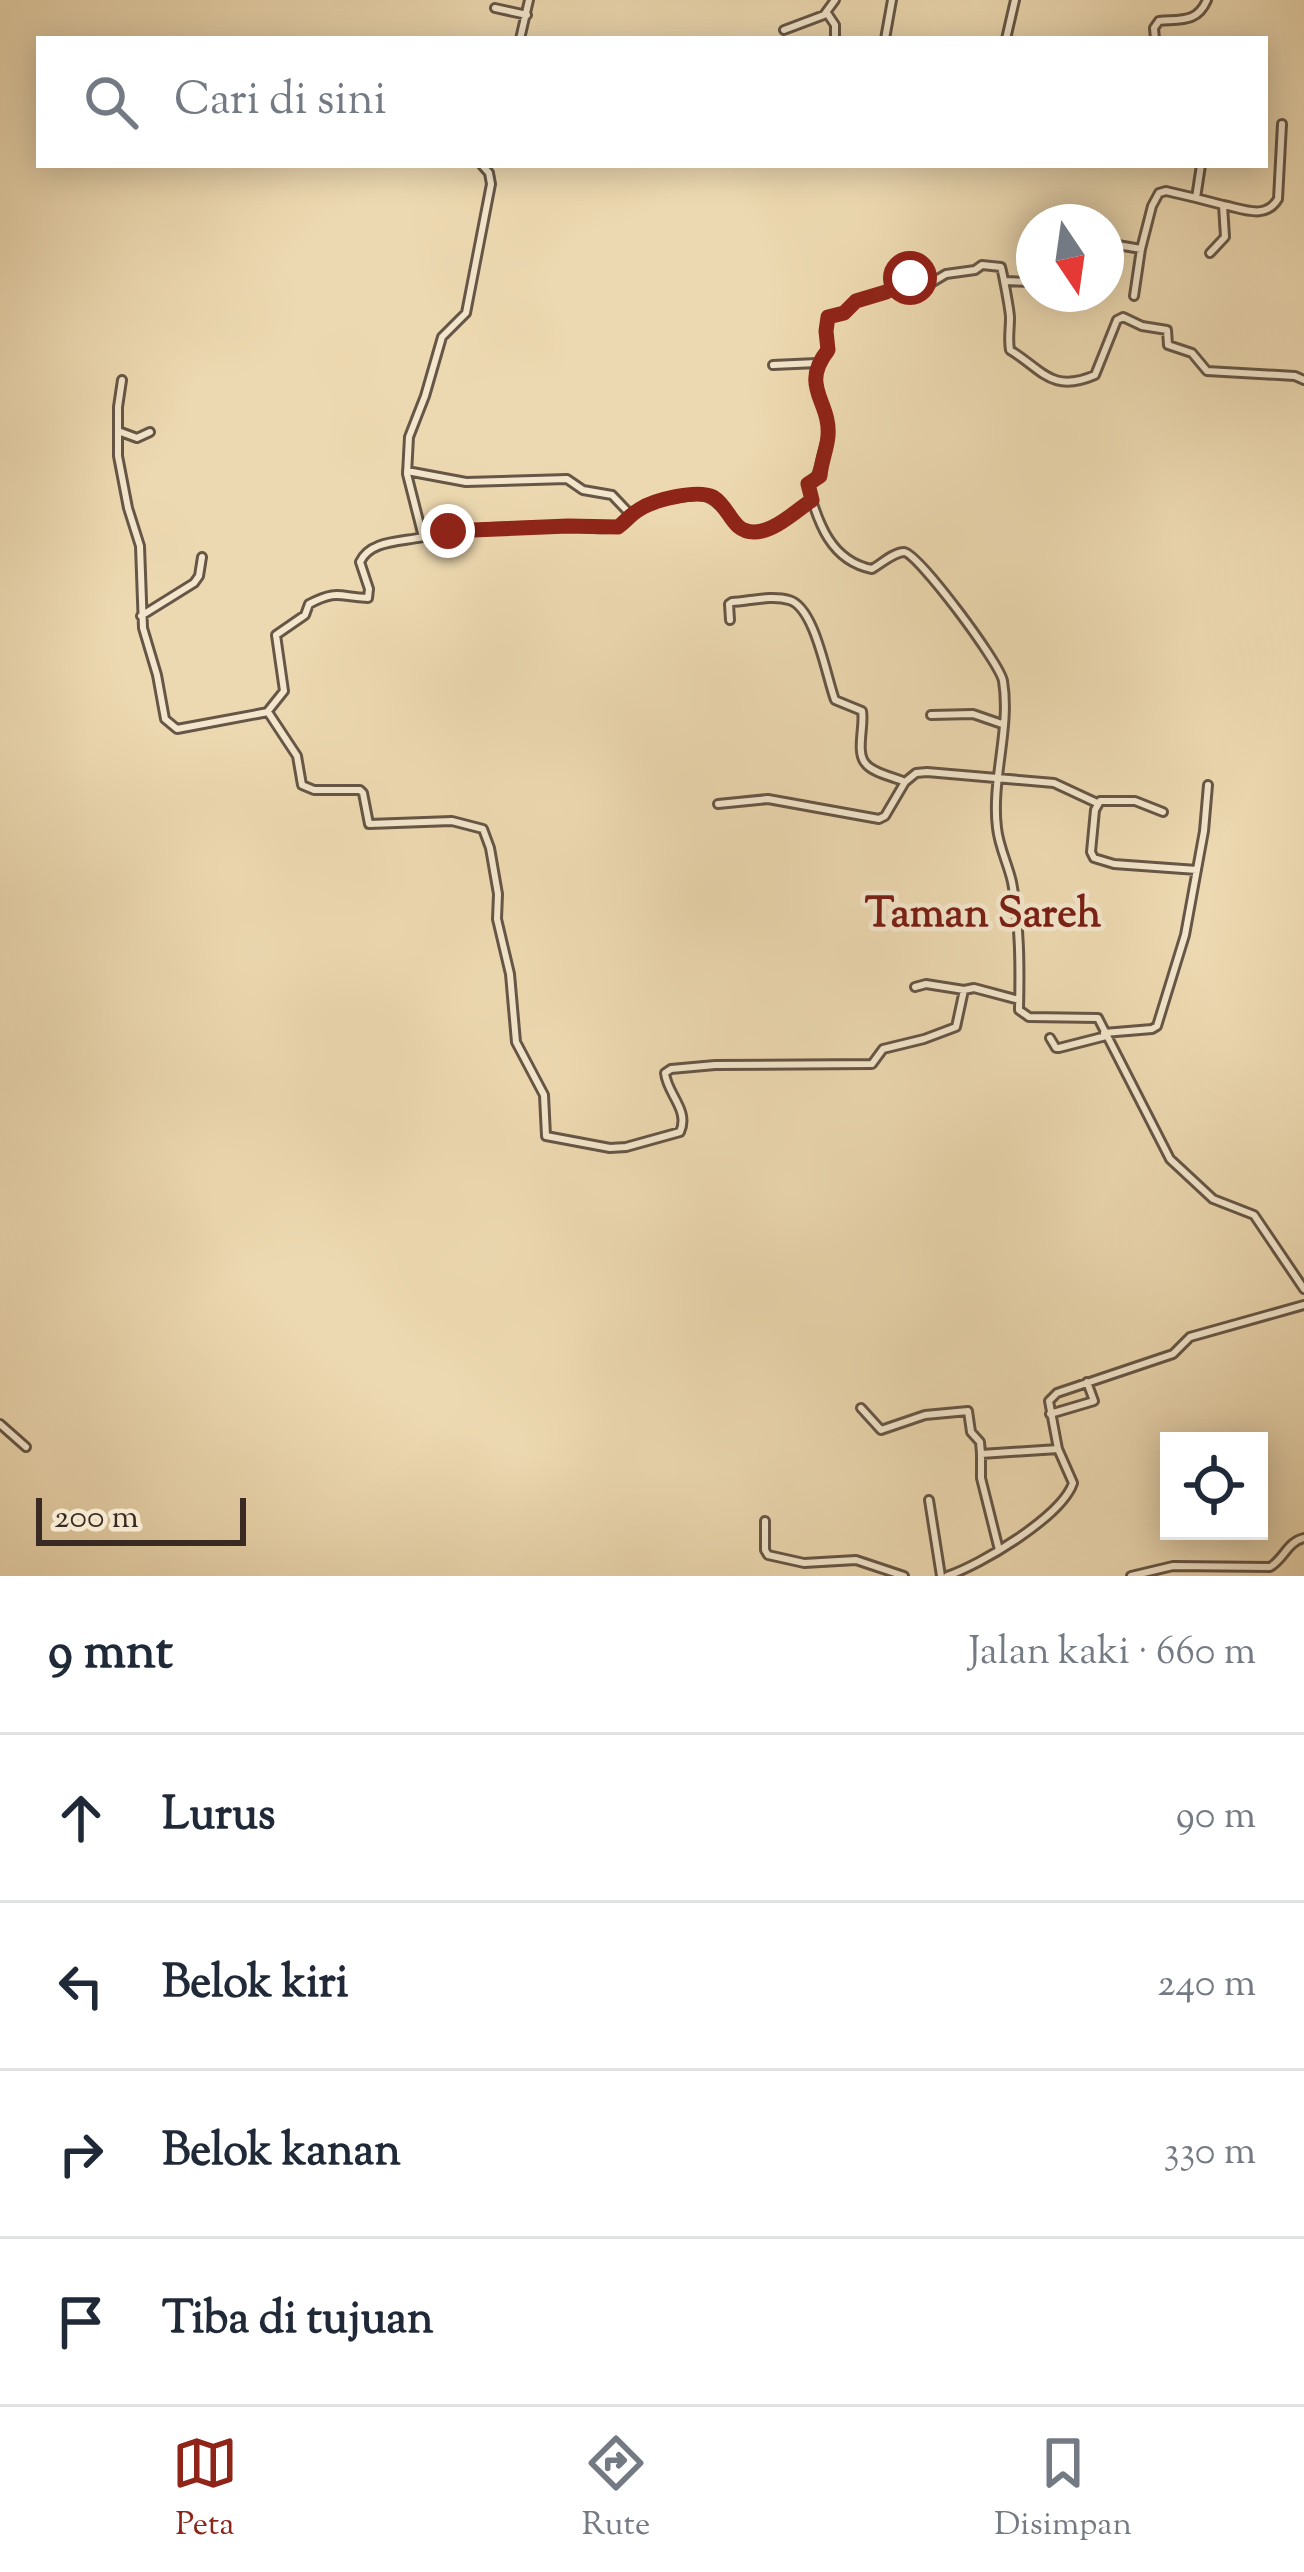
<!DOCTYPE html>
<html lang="id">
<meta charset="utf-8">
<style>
body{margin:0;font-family:"Sorts Mill Goudy",serif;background:#f6f6f7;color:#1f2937}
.controls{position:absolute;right:36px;bottom:36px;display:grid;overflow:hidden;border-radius:0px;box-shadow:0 6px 30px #0003}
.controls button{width:108px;height:108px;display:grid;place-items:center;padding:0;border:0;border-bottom:3px solid #e0e1e3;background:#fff;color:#1f2937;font:60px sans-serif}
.compass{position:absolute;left:1016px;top:204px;width:108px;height:108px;border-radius:50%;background:#fff;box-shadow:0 6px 30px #0003;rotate:167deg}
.scale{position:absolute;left:36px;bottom:30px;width:210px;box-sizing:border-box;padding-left:12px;border:6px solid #392b23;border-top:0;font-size:33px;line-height:42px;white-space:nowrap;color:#392b23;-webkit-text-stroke:9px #f3e6cc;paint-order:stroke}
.stop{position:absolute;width:36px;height:36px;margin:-27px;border:9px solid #8f2418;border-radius:50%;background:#fff}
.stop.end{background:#8f2418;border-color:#fff;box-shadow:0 3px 12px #0008}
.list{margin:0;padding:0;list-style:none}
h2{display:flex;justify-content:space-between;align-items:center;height:156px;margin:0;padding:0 48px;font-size:51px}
h2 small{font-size:39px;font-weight:400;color:#747a83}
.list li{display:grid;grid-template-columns:78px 1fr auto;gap:36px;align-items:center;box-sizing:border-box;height:168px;padding:0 48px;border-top:3px solid #e0e1e3}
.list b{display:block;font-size:45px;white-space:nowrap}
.list em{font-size:39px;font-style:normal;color:#747a83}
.icon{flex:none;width:66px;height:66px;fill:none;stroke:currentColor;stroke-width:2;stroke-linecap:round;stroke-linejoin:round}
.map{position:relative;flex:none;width:1304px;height:1576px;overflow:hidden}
.search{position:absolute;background:#fff;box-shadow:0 6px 30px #0003;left:36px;right:36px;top:36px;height:132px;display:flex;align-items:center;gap:30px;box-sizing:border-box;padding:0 42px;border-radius:0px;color:#747a83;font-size:45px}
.sheet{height:828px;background:#fff}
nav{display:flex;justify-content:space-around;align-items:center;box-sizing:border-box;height:168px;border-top:3px solid #e0e1e3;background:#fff;font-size:33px;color:#747a83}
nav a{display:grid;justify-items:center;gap:6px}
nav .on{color:#8f2418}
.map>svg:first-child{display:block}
</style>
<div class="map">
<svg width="1304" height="1576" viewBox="0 0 1304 1576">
<rect width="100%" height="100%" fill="#edd9b1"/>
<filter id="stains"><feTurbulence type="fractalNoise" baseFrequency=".00167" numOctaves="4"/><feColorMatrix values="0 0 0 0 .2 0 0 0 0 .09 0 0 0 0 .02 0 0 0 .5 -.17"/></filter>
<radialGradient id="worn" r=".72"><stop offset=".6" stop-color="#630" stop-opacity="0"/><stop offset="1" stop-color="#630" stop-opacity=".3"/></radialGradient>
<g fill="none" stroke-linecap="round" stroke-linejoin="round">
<!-- street casing -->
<g stroke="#665646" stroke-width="12">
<path id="street" d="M495,8L527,15
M827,13L835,25V39
M784,30L824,15L835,0
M520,39L529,0
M885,39L892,0
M1006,39L1015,0
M1155,39L1154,28L1159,21C1181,19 1197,23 1207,0
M1196,198L1223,205L1225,237L1210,253
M1223,205C1244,209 1265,220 1278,199L1282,124
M1106,243L1141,249L1152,206L1159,193L1166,191L1196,198L1201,165
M1004,281L1034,282
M1134,296L1141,249
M773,365L817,363
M122,380L118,407V456L128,508L140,546L143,628L157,675L165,719L177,729L268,712L297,756L302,785L314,790H360L363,793L369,824L452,821L483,829L490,848L498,894L497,919L510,974L516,1042L544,1095L546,1136L610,1148L626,1147L680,1132C690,1110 667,1094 665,1073L671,1069L715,1065L872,1064L883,1049L924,1039L956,1027L964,990L974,988L1019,1000
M1304,380L1295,376L1207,371L1192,353L1168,345L1167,330L1142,326L1123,317L1117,320L1095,375C1051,394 1042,369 1010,350C1008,339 1010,330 1010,318C1010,311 1003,274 1001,267L982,265L975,270L946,274L931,283L906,279L886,292L856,301L844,313L828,317L826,331L828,351C805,380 823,393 827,424C829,435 826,443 823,453C819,470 819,476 808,487C818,523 831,561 872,569C881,564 894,552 904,552C917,552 1000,663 1003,681C1011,728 991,780 997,828C999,847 1008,864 1012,882C1020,924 1020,968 1019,1010L1029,1017L1098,1018L1170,1159L1213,1199L1254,1215L1304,1289
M118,431L137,438L150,432
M407,471L466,482L567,479L583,490L612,495L631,515
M424,537C469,527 517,527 564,526C577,526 609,531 620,526C628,523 633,512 641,508C657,499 677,497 695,495C728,493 730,541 764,530C781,525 797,510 812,500
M141,616L194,583L199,576L202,557
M730,620L729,604L732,602C749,601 772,595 789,600C815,607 826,676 835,700L862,711C865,725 855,753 866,764C873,773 894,777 905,782L916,773L927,772L1054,783L1097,803
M268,711L284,691L276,635L305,615L309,604C338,589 339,597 368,598L369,589L360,562C370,540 401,542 423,537L407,474L409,437L425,396L442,337L466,313L491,184L489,173L482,165
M931,715L973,714L1002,724
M718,804L768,799L879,819L885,816L905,782
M1163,812L1135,801H1100L1095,810L1091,852L1094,858L1114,864L1197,870
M915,987L926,984L964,990
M1104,1033L1152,1029L1157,1026L1185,935L1204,831L1208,785
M1050,1038L1056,1048H1059L1106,1036
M861,1408L881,1430L925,1415L968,1411L971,1432L980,1442L981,1454L1058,1449L1049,1401L1057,1393L1173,1354L1190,1337L1304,1305
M1050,1414L1094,1401L1087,1382
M0,1424L26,1447
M981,1454V1478L999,1550
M929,1500L941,1576
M765,1521V1550L768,1555L804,1563L856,1560L904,1576
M947,1576C981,1565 1062,1516 1073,1483L1058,1449
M1131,1576L1173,1566L1270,1567C1284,1559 1287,1542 1304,1538"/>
</g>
<!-- street -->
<use href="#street" stroke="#f3e6cc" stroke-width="6"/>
</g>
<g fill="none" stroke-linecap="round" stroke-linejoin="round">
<!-- route -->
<path stroke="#8f2418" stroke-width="15" d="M448,531L568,526L618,527C626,521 631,514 640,509C654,500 697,489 713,497C730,507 731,532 754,532C774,532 796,511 812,500L808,484L820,476C821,462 827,449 828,436C831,401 799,387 828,350L826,331L828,317L844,313L856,301L886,292L910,278"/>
</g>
<g text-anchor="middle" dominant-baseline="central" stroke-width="9" stroke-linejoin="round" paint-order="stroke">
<!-- quarter labels -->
<g font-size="42" font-weight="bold" fill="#7a1f14" stroke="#f3e6cc">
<text x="983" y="916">Taman Sareh</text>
</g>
</g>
<rect width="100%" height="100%" filter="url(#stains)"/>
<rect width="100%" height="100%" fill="url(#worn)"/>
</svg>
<div class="controls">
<button><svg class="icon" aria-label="locate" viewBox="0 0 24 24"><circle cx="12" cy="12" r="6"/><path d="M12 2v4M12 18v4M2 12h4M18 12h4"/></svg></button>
</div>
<svg class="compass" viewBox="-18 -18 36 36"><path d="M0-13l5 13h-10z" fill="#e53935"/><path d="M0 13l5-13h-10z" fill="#747a83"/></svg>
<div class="scale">200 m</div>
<div class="stop" style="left:910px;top:278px"></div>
<div class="stop end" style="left:448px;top:531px"></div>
<div class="search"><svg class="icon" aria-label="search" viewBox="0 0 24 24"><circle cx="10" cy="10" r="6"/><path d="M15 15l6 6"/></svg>Cari di sini</div>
</div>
<section class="sheet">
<h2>9 mnt<small>Jalan kaki · 660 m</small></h2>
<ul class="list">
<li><svg class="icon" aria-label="ahead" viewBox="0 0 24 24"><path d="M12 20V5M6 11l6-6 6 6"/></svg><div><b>Lurus</b></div><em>90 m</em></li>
<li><svg class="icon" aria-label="left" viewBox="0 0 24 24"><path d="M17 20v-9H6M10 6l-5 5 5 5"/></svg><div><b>Belok kiri</b></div><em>240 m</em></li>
<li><svg class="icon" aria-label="right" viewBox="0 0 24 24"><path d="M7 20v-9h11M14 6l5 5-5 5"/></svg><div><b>Belok kanan</b></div><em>330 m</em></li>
<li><svg class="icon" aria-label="arrive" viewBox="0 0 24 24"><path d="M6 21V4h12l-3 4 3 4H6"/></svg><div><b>Tiba di tujuan</b></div></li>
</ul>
</section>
<nav>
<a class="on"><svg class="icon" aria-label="map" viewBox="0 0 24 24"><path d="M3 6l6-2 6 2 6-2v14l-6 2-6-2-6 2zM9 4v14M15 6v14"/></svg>Peta</a>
<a><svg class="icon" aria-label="directions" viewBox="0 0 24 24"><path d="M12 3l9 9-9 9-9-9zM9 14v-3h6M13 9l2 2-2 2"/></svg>Rute</a>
<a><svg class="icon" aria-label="saved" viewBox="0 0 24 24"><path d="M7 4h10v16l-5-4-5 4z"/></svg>Disimpan</a>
</nav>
